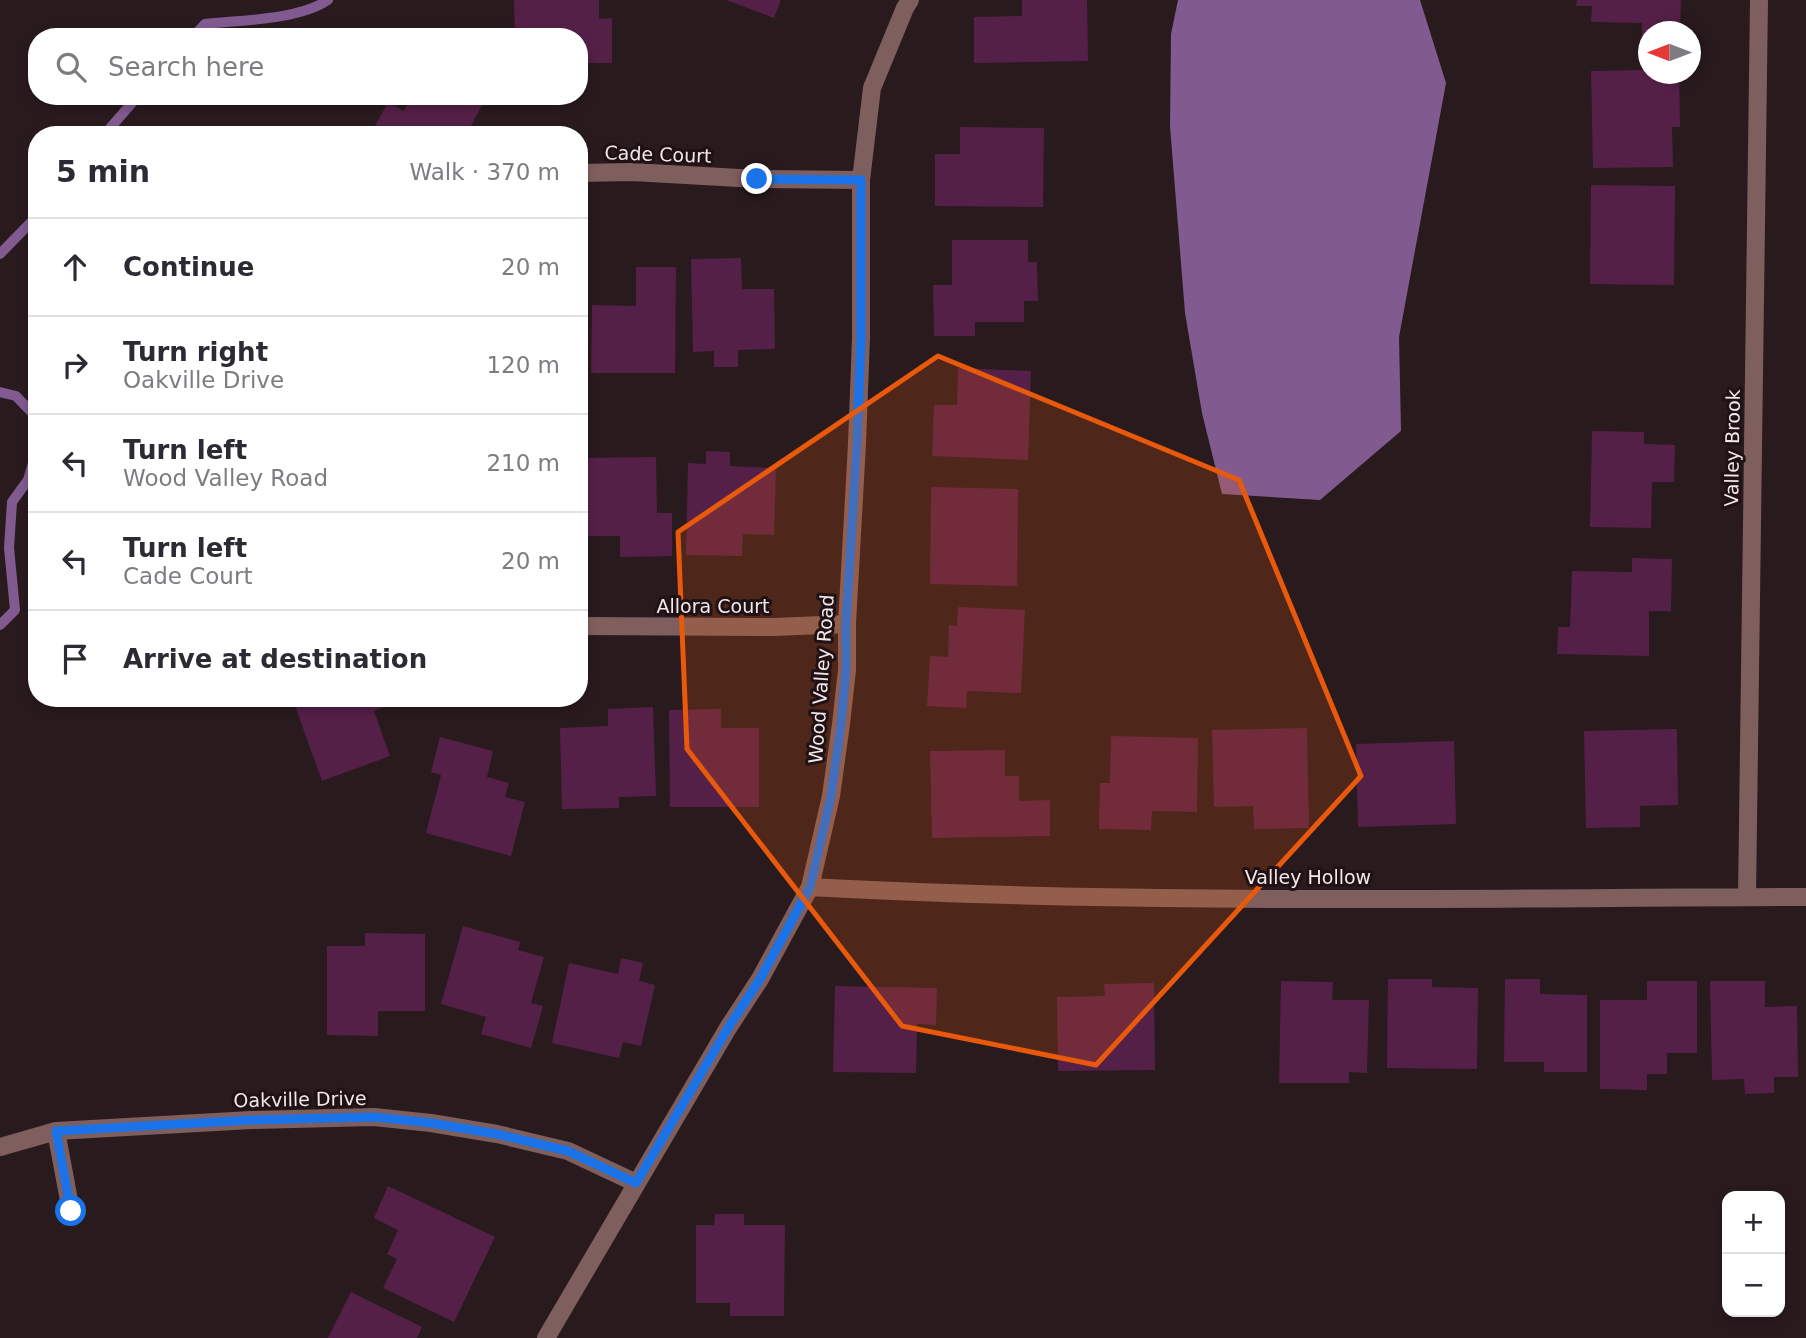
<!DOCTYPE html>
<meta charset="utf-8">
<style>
body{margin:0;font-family:"DejaVu Sans",sans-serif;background:#f7f7f7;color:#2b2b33}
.controls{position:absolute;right:21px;bottom:21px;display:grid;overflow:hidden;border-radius:14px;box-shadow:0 4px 10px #0003}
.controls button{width:63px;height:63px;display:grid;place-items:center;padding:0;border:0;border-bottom:2px solid #e1e1e2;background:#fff;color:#2b2b33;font:35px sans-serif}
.compass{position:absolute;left:1638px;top:21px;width:63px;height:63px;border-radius:50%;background:#fff;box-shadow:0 4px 10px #0003;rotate:270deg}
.stop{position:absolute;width:21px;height:21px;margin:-16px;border:5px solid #1a73e8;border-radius:50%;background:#fff}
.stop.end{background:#1a73e8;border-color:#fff;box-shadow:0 2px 7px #0008}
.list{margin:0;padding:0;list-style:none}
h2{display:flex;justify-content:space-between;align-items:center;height:91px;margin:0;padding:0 28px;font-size:30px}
h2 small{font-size:23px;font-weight:400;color:#7c7c81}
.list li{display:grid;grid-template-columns:46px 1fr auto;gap:21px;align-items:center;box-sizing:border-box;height:98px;padding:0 28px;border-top:2px solid #e1e1e2}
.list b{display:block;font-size:26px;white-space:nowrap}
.list p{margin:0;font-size:23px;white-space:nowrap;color:#7c7c81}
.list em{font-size:23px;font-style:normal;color:#7c7c81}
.icon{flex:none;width:38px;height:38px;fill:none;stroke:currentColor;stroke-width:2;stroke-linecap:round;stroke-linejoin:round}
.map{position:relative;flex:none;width:1806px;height:1338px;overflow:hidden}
.search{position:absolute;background:#fff;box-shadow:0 4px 10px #0003;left:28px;top:28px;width:560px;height:77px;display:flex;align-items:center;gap:18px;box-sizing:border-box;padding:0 24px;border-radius:28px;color:#7c7c81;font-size:26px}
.panel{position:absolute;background:#fff;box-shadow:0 4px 10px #0003;left:28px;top:126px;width:560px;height:581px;border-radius:28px}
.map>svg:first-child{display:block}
</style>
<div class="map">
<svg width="1806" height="1338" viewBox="0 0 1806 1338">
<rect width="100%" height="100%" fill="#291a1e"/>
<!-- water -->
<path fill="#815b90" d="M1178,0H1420L1446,83L1399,337L1401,431L1320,500L1222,494L1202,413L1185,313L1170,126L1171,34Z"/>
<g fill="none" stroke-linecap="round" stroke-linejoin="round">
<!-- stream -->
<path stroke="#815b90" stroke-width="10" d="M193,37L205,24C241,20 299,20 328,0
M104,135L138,96
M0,254L37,216
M0,392L16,396L37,418
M0,625L15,610L9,548L12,502L28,480L37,449"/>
</g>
<!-- building -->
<path fill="#542047" d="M514,0H599V19L612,18V63H579V37H515Z
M726,0H781L774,18Z
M1022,0H1087L1088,61L974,63V17L1022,16Z
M1577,0H1681L1680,32H1648V38H1642V23L1591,22L1592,6H1576Z
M1648,70V74H1679L1680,127H1672L1673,167L1593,168L1591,71Z
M411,96H419L433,104L437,96H487L466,135H370L388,102L404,111Z
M960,127L1044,128L1043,207L935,206V154H960Z
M1591,185L1675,186L1674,285L1590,284Z
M952,240H1028V262H1037L1038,301H1024V322H975V336H934L933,285H952Z
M741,258L742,289H774L775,349L738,350V367H714V351L693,352L691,259Z
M636,267H676L675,373H591L592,305L636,306Z
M958,368L1031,371L1028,460L932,456L934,405H957Z
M1592,431L1644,432V444L1675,445L1674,482H1652L1651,528L1590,527Z
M706,451L730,452V466L776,468L774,535L743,534L742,556L686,555L688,463L706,464Z
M656,457L657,513H672V556L620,557V536H579V458Z
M931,487L1018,489L1017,586L930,584Z
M1632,558L1672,559L1671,611H1649V656L1557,654L1558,627H1570L1572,571L1632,572Z
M958,607L1025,610L1021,693L967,691L966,708L927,706L930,656L948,657L949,625L957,626Z
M300,698H392L394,703L374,711L390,756L322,781L293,700Z
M653,707L656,796L619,797V808L562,809L560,728L608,726V709Z
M721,709V728H759V807H670L669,710Z
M1307,728L1309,828L1254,829L1253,806L1214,807L1212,730Z
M1677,729L1678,805L1640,806V827L1586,828L1584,731Z
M1111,736L1198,738L1197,812L1152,811L1151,830L1099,829L1100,783H1110Z
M440,737L493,751L487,777L509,783L505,797L525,802L511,856L426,833L441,775L431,772Z
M1454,741L1456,824L1358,827L1356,744Z
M1005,750V776H1019V801L1050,800V836L932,838L930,751Z
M463,926L520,942L518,950L544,957L531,1003L543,1006L531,1048L481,1034L486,1017L441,1004Z
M365,933L425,934V1011H378V1036L327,1035V946H365Z
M621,958L643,963L639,981L655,985L641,1046L623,1042L619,1058L552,1043L569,963L618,974Z
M1388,979H1432V987L1478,988L1477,1069L1387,1068Z
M1505,979H1540V994L1587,995V1072H1544V1062H1504Z
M1281,981L1333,982L1332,1000H1369L1367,1073L1349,1072V1083H1279Z
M1647,981H1697V1053H1667V1074H1647V1090L1600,1089V1000H1647Z
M1710,981H1765V1007L1797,1006L1798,1077H1774V1093L1745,1094L1744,1079L1712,1080Z
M1154,983L1155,1070L1058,1071L1057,997L1105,996L1104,984Z
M835,986L937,988L936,1025L917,1024L916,1073L833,1072Z
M388,1186L495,1237L454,1322L383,1288L397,1259L387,1254L398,1230L374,1218Z
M715,1214H744V1225H785L784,1316H730V1303H696V1225H714Z
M351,1292L422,1327L417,1338H328Z"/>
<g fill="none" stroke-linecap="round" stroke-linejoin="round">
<!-- minor -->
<path stroke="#7f5f5d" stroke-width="18" d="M579,173L632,172L757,179L861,180
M579,626L774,627L847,624
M810,887C1141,905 1474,898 1806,897
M1747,897L1759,0
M56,1131L71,1211
M0,1147L56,1131L251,1120L374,1117L431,1123L497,1134L568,1151L636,1183
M546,1338L728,1028L760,979L810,887L831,796L841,724L847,670V624L857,444L861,338V180L872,88L905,8L910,0"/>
</g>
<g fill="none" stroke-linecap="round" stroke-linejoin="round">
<!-- route -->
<path stroke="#1a73e8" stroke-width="9" d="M71,1211L56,1131L251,1120L374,1117L431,1123L497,1134L568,1151L636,1183L728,1028L760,979L810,887L831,796L841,724L846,670V624L857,443L861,338V180L757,179"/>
</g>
<!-- marked area -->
<path fill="#e8590c" fill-opacity="0.2" stroke="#e8590c" stroke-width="5" stroke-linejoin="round" d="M938,356L1239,480L1361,776L1096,1065L902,1026L687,749L678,532Z"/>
<g text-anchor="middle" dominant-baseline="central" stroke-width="6" stroke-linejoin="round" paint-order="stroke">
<!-- street labels -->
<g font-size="19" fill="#f2e7ea" stroke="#201115">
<text transform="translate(658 154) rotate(2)">Cade Court</text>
<text transform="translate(1732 448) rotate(-89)">Valley Brook</text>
<text x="713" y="606">Allora Court</text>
<text transform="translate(821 679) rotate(-86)">Wood Valley Road</text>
<text x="1308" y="877">Valley Hollow</text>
<text transform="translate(300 1099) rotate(-1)">Oakville Drive</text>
</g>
</g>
</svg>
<div class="controls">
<button>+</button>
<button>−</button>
</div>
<svg class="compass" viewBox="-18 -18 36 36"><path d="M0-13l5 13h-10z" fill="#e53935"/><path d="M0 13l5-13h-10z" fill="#7c7c81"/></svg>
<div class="stop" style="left:71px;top:1211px"></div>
<div class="stop end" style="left:757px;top:179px"></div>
<div class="search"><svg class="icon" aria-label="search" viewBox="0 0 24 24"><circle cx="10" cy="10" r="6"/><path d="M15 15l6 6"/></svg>Search here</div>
<section class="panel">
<h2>5 min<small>Walk · 370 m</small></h2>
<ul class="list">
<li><svg class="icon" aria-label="ahead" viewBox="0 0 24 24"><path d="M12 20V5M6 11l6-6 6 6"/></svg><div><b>Continue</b></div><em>20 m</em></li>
<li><svg class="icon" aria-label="right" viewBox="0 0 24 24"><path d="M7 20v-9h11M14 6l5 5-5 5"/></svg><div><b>Turn right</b><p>Oakville Drive</p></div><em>120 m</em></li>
<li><svg class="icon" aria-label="left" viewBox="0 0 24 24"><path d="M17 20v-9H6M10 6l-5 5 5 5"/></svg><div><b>Turn left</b><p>Wood Valley Road</p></div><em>210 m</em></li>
<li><svg class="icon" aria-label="left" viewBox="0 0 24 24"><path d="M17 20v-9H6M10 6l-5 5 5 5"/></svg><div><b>Turn left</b><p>Cade Court</p></div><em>20 m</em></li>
<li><svg class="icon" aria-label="arrive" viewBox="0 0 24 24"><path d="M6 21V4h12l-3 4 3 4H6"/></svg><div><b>Arrive at destination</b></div></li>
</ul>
</section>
</div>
